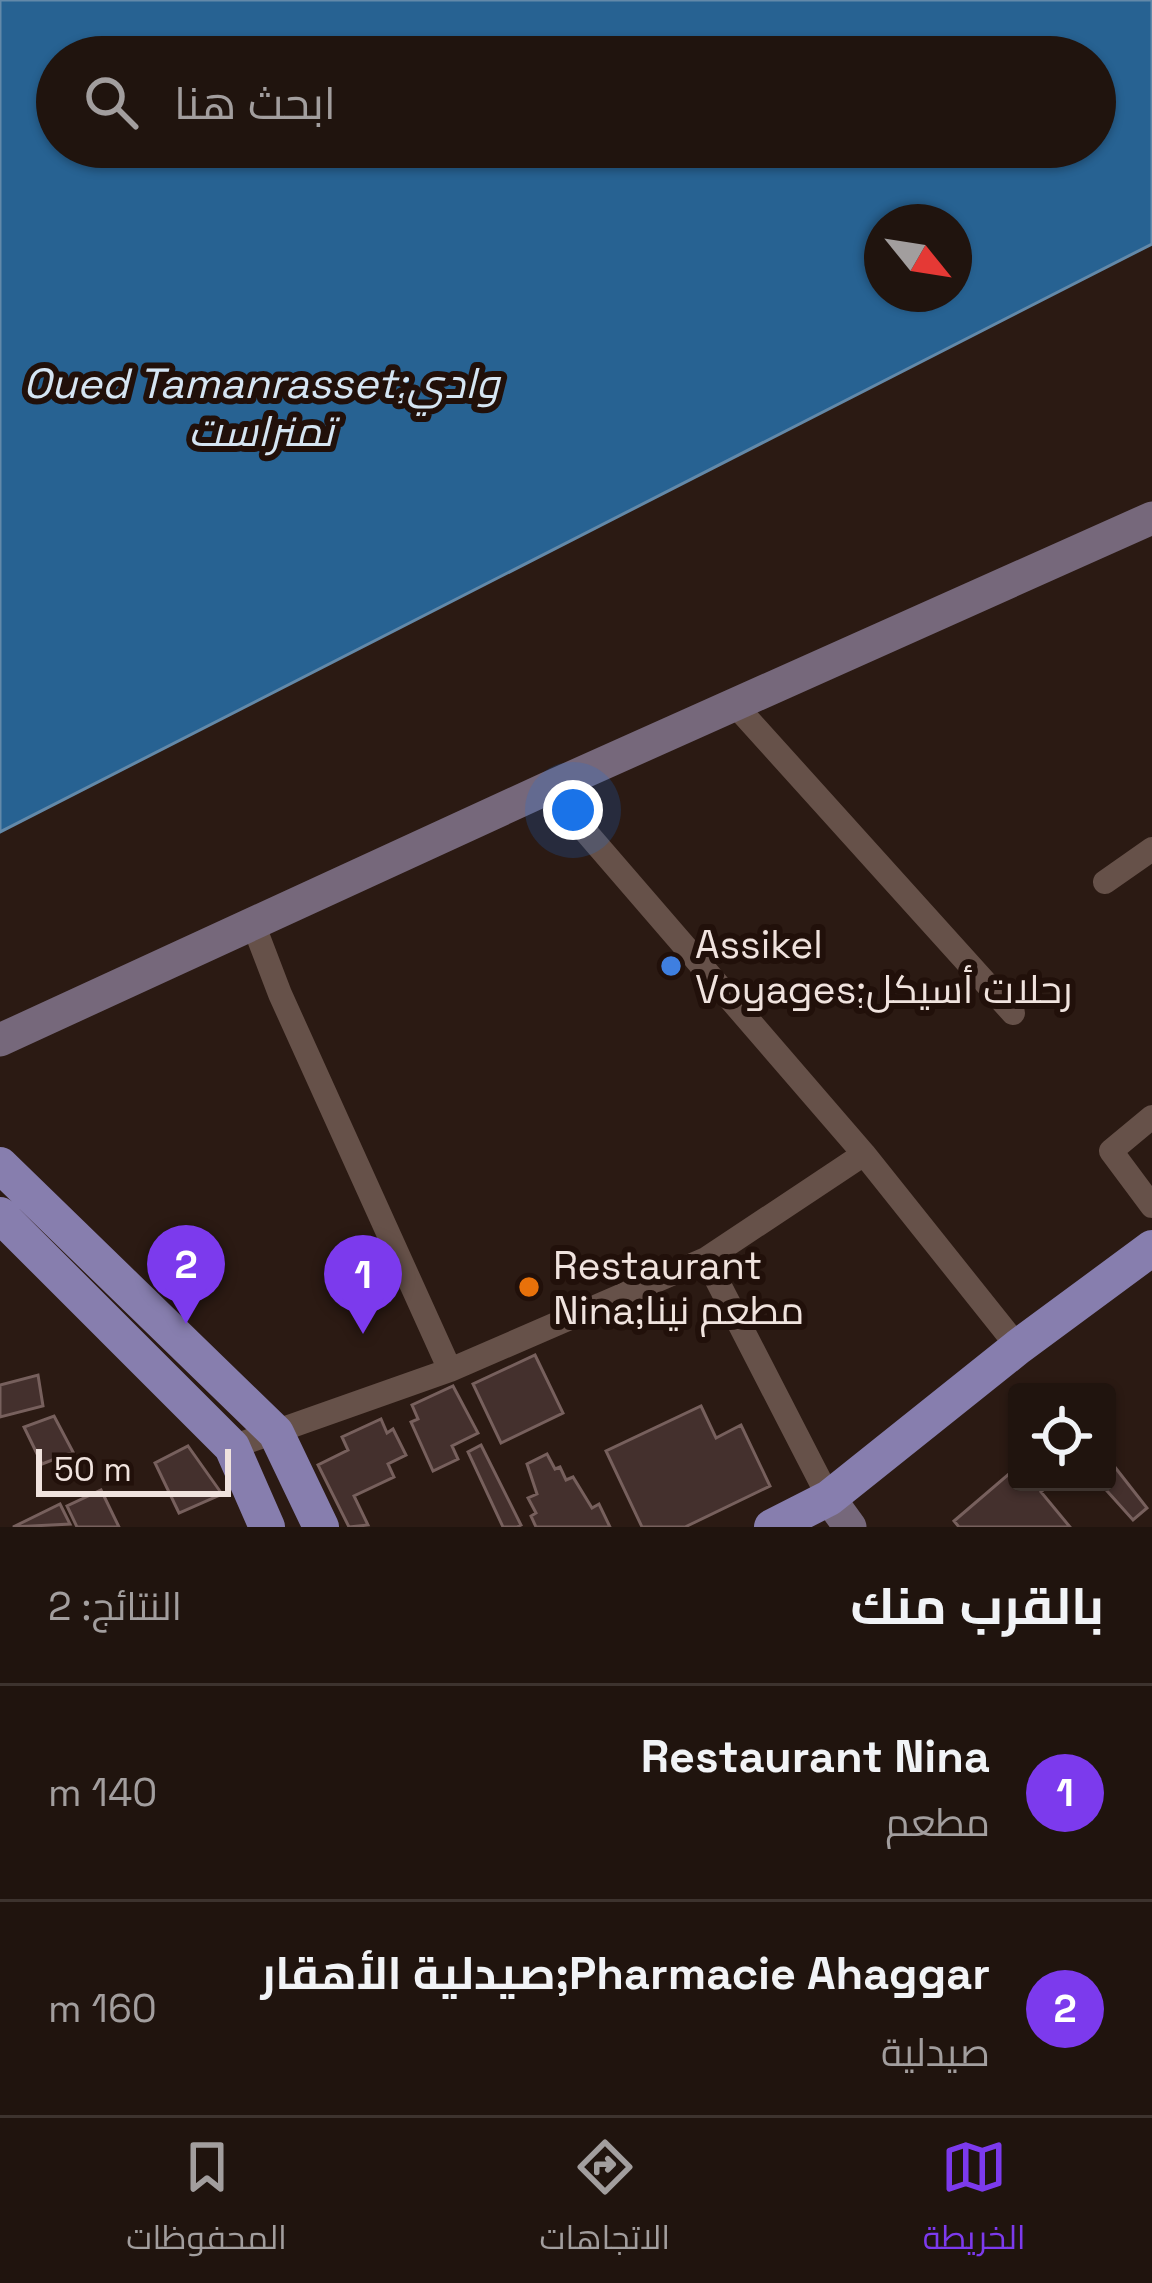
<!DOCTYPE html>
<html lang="ar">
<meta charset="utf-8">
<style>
body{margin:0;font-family:"Space Grotesk",Cairo,sans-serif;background:#281d17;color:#f1f3f6;direction:rtl}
.controls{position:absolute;right:36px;bottom:36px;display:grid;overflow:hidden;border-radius:12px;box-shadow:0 3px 9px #0004}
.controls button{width:108px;height:108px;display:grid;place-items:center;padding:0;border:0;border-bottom:3px solid #3d332e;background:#20140e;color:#f1f3f6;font:60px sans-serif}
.compass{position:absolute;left:864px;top:204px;width:108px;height:108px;border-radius:50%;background:#20140e;box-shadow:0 3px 9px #0004;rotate:120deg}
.scale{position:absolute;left:36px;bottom:30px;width:195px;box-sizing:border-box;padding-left:12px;border:6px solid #f0e3de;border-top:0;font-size:33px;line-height:42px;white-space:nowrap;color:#f0e3de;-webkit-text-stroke:9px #21100a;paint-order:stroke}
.you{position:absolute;left:573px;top:810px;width:42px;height:42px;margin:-30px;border:9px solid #fff;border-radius:50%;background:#1a73e8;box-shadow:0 0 0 18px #1a73e833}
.badge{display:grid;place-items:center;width:78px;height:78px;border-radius:50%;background:#7c3aed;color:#fff;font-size:39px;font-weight:700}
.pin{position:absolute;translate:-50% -99px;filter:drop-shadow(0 3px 6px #0008)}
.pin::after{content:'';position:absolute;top:63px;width:42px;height:36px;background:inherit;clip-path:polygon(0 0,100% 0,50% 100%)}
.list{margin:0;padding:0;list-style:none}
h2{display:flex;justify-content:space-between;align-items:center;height:156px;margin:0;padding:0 48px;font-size:51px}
h2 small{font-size:39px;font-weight:400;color:#a29e9e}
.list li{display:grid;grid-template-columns:78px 1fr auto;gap:36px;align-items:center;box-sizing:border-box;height:216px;padding:0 48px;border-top:3px solid #3d332e}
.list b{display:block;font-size:45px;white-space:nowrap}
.list p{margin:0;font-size:39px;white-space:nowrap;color:#a29e9e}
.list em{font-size:39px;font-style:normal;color:#a29e9e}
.icon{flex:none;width:66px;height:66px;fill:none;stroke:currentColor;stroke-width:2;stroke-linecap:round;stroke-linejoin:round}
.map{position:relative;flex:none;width:1152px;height:1527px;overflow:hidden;direction:ltr}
.search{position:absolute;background:#20140e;box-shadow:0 3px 9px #0004;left:36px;right:36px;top:36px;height:132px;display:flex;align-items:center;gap:30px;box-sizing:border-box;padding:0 42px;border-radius:66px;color:#a29e9e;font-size:45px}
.sheet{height:588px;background:#20140e}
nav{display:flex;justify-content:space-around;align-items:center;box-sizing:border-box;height:168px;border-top:3px solid #3d332e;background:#20140e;font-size:33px;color:#a29e9e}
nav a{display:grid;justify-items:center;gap:6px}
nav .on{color:#7c3aed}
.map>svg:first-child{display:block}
</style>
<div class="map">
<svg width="1152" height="1527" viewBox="0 0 1152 1527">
<rect width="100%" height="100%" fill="#2b1a13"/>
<!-- water -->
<path fill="#276292" stroke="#6389a9" stroke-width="3" fill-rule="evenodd" d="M0,0H1152V244L0,832ZM57,57H1095V147H57ZM882,222H954V294H882Z"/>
<!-- building -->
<path fill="#44302d" stroke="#77605d" stroke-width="3" d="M535,1355L563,1413L501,1443L473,1384Z
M38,1375L43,1406L0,1417V1385Z
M453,1386L478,1433L452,1446L458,1459L433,1471L411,1422L418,1419L412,1405Z
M701,1406L716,1438L741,1425L770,1486L685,1527H642L606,1451Z
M54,1416L73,1452L42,1464L24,1427Z
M381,1419L387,1433L393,1429L406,1455L388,1464L394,1477L354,1496L368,1525L349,1527L318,1465L348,1450L342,1437Z
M481,1445L521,1525L517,1527H503L468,1452Z
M188,1446L222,1494L179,1513L155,1463Z
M547,1454L555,1469L560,1467L566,1480L573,1477L592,1508L599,1504L610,1527H536L531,1516L536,1513L528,1498L537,1494L527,1464Z
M1107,1457L1147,1508L1133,1520L1099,1482H1107Z
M1017,1467V1482H1052L1041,1492L1070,1527H959L954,1521Z
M101,1490L119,1527H77L67,1506Z
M60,1504L70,1524L13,1527Z"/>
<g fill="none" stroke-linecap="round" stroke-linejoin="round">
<!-- street -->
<path stroke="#665149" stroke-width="24" d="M735,705L1013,1013
M548,788L864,1154
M1105,882L1152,849
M254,926L280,994L450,1370
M1152,1117L1111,1151L1152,1206
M706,1259L864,1154L1018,1347
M232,1447L450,1370L706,1259L829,1498"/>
<!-- secondary -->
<path stroke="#76687b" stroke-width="33" d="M0,1040L548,788L1152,518
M829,1498L850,1527"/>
<!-- primary -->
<path stroke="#877eae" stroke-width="36" d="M0,1165L276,1433L321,1527
M0,1215L232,1447L267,1527
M772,1527L829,1498L1018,1347L1152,1248"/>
</g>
<!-- markers -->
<circle fill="#3f7fe0" stroke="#21100a" stroke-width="4.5" cx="671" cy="966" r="12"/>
<circle fill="#e8710a" stroke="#21100a" stroke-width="4.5" cx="529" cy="1287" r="12"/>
<g text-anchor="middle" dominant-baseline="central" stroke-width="12" stroke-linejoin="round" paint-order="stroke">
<!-- poi labels -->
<g font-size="39" fill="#f0e3de" stroke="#21100a" text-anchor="start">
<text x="695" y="944">Assikel<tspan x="695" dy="45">Voyages;رحلات أسيكل</tspan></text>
<text x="553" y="1265">Restaurant<tspan x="553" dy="45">Nina;مطعم نينا</tspan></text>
</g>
<!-- water labels -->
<g font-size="42" font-style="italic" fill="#d5e5f3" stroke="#21100a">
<text x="261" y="383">Oued Tamanrasset;وادي<tspan x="261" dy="48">تمنراست</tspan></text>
</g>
</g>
</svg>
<div class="controls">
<button><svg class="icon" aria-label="locate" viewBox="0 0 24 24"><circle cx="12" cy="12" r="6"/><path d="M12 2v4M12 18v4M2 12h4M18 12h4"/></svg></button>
</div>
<svg class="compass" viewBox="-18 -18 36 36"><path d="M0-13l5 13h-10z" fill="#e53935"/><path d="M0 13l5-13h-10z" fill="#a29e9e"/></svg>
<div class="scale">50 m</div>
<div class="you"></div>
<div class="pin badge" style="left:363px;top:1334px">1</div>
<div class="pin badge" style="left:186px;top:1324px">2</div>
<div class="search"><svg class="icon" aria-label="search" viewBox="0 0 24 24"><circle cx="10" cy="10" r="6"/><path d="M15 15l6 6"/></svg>ابحث هنا</div>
</div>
<section class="sheet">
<h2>بالقرب منك<small>النتائج: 2</small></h2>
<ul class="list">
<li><span class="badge">1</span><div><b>Restaurant Nina</b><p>مطعم</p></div><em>140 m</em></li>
<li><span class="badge">2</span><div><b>Pharmacie Ahaggar;صيدلية الأهقار</b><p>صيدلية</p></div><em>160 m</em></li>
</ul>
</section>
<nav>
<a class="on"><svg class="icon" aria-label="map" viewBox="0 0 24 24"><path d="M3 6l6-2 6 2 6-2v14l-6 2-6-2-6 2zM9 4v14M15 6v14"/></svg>الخريطة</a>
<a><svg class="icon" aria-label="directions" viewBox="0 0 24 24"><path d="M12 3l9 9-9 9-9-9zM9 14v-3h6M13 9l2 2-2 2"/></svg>الاتجاهات</a>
<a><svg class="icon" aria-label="saved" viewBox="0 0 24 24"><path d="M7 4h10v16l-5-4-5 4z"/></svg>المحفوظات</a>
</nav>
